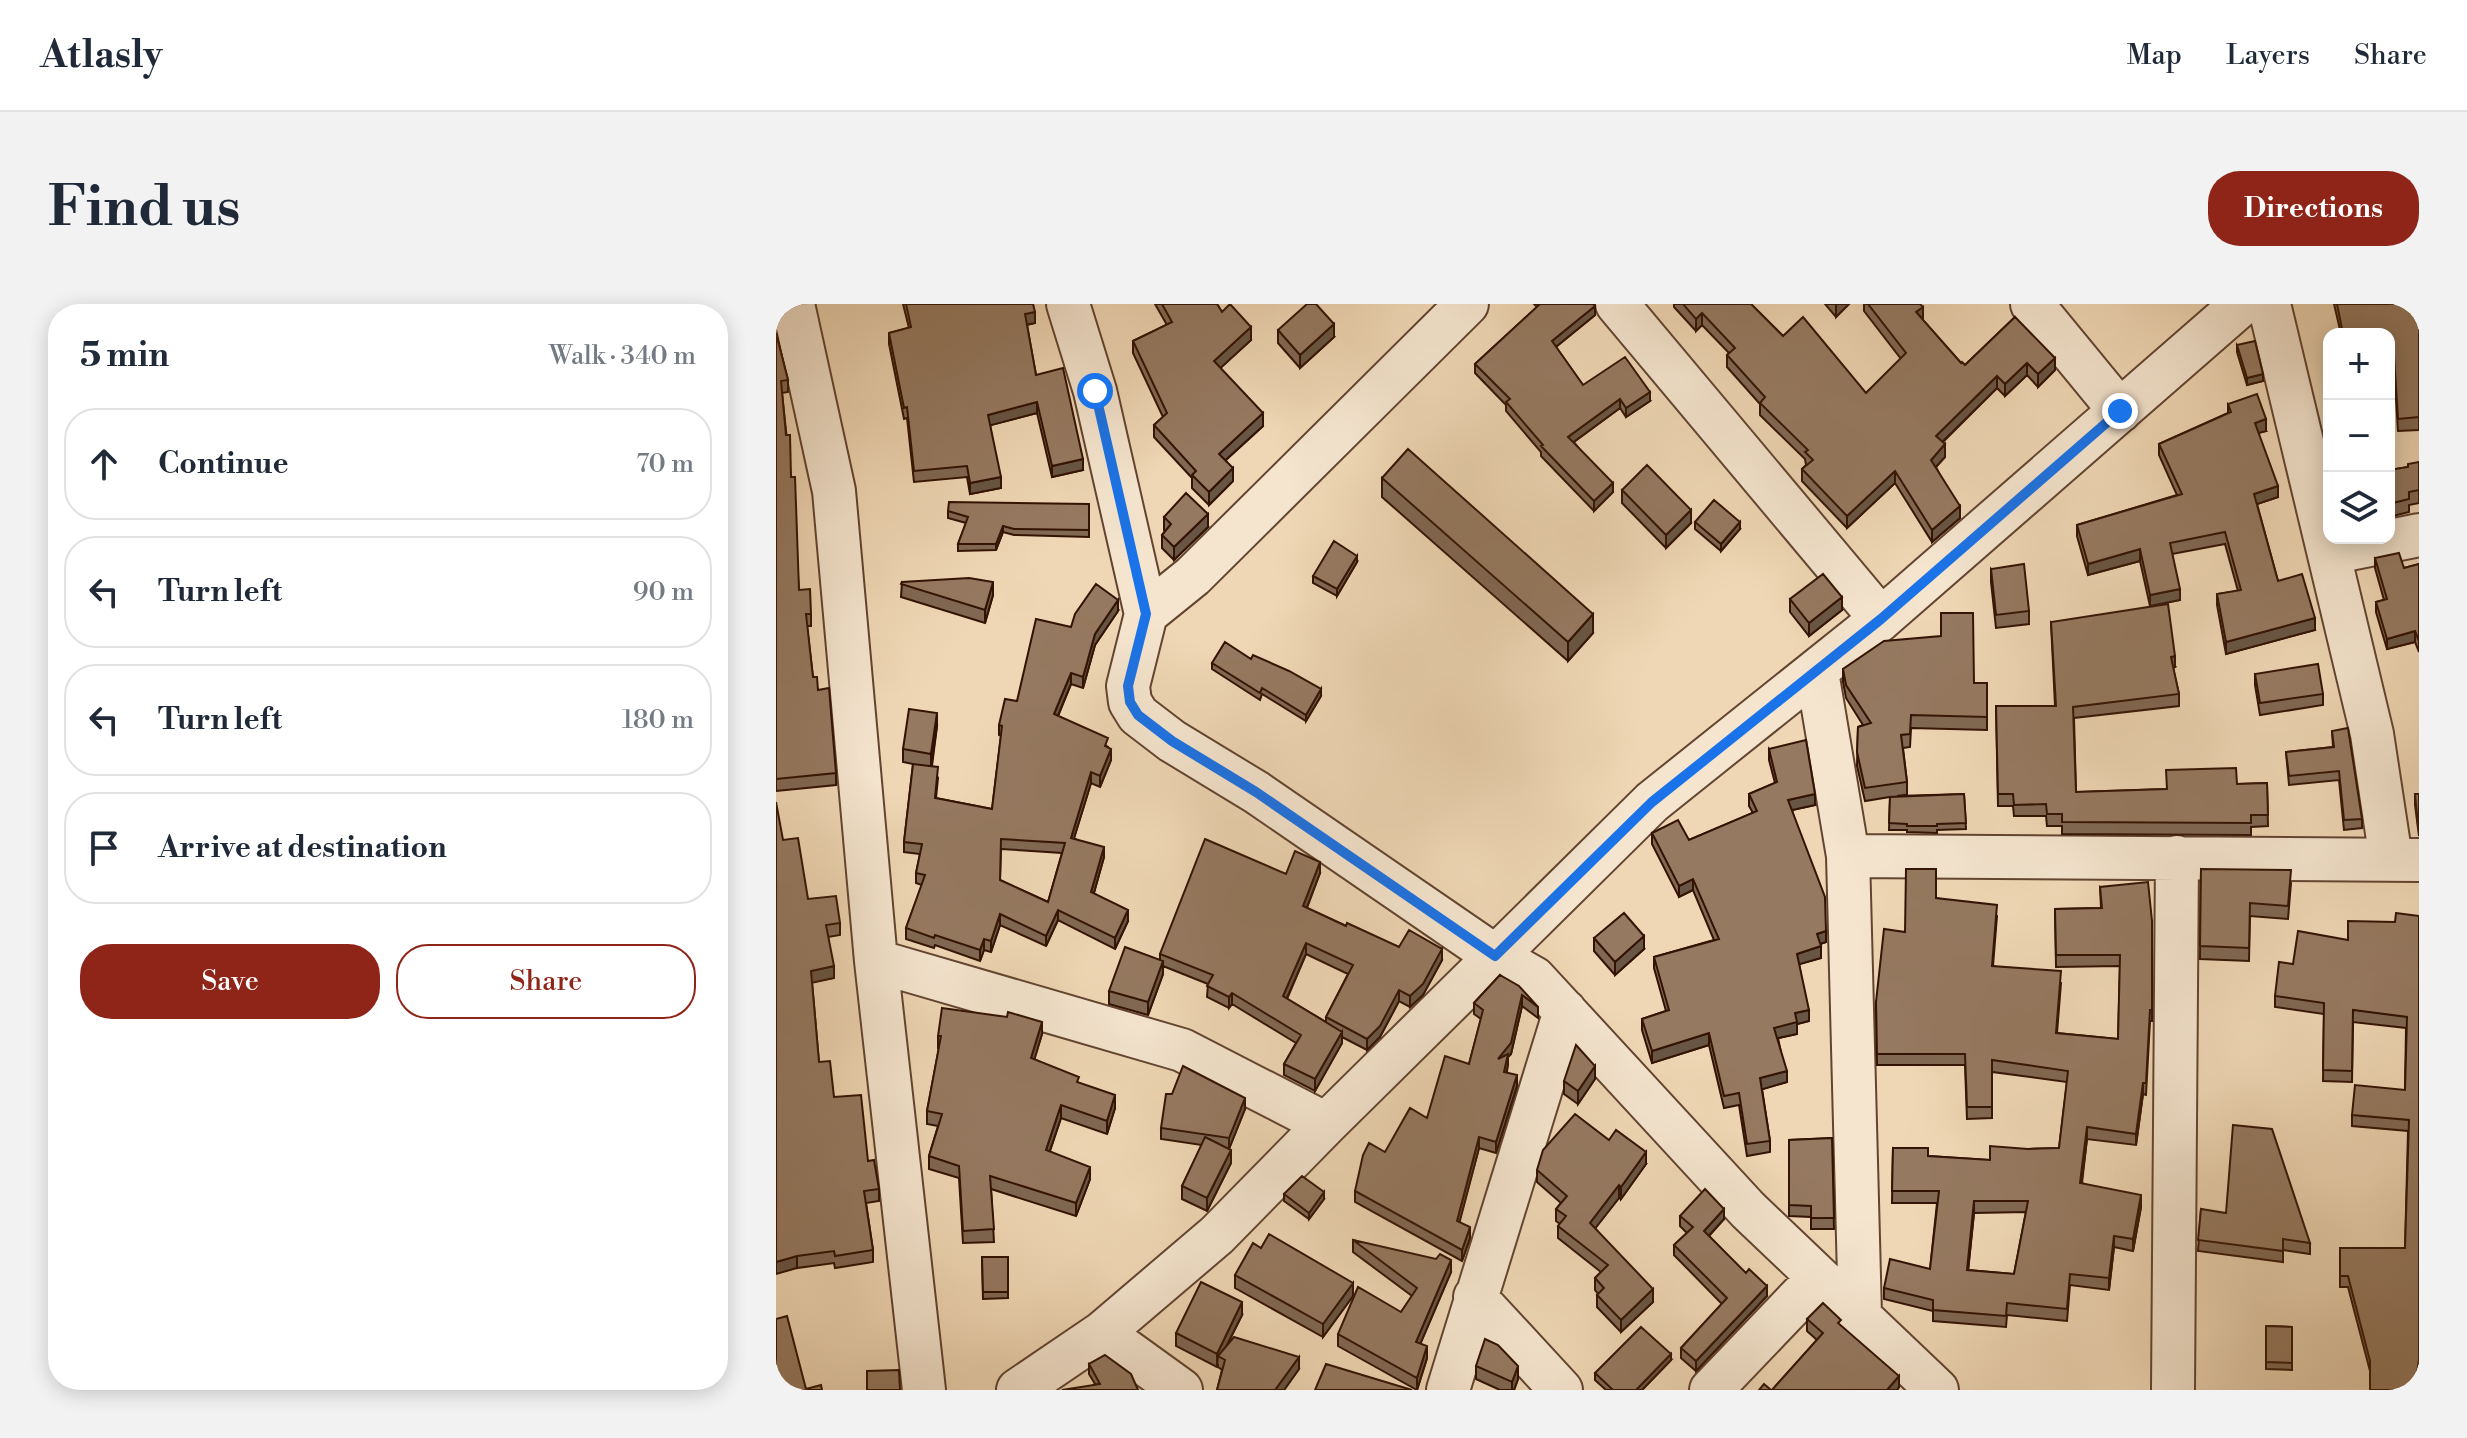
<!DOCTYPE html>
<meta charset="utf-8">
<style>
body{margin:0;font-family:"Libre Bodoni",serif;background:#f2f2f3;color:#1f2937}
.controls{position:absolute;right:24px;top:24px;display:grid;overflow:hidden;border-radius:16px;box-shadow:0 4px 20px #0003}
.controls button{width:72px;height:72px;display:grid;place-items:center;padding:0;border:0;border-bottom:2px solid #e0e1e3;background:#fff;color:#1f2937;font:40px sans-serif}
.stop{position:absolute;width:24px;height:24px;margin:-18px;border:6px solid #1a73e8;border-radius:50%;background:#fff}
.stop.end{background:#1a73e8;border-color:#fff;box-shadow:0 2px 8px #0008}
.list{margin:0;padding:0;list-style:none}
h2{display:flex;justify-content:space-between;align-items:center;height:104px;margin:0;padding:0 32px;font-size:34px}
h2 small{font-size:26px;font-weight:400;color:#747a83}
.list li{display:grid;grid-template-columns:52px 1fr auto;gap:24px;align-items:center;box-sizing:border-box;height:112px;margin:0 16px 16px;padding:0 16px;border:2px solid #e0e1e3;border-radius:32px}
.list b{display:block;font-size:30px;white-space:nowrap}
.list em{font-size:26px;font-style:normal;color:#747a83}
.actions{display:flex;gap:16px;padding:24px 32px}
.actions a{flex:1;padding:18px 0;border:2px solid #8f2418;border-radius:32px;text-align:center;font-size:28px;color:#8f2418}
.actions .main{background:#8f2418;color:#fff}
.icon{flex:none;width:44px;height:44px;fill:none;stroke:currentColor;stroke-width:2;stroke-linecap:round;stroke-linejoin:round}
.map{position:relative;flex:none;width:1643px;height:1086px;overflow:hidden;border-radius:32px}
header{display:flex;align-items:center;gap:48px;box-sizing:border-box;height:112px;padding:0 40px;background:#fff;border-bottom:2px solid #e0e1e3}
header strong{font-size:38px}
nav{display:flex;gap:44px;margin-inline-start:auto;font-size:28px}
.intro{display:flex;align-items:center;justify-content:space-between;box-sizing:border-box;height:192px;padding:0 48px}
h1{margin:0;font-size:56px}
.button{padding:20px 36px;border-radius:32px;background:#8f2418;color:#fff;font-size:28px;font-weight:700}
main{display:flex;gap:48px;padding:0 48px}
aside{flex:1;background:#fff;border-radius:32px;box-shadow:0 4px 20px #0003}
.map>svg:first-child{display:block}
</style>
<header>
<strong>Atlasly</strong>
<nav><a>Map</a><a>Layers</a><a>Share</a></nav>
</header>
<div class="intro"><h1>Find us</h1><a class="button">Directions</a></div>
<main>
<aside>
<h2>5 min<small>Walk · 340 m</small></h2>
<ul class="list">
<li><svg class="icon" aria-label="ahead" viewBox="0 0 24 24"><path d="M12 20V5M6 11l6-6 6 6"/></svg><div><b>Continue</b></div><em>70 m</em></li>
<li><svg class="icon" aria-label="left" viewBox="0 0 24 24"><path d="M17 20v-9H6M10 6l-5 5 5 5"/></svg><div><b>Turn left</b></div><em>90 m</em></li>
<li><svg class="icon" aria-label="left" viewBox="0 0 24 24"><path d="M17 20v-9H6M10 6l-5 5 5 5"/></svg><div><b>Turn left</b></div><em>180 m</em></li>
<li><svg class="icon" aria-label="arrive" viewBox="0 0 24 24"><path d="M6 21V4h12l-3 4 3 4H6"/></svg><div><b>Arrive at destination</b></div></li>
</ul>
<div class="actions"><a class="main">Save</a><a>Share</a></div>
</aside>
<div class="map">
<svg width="1643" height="1086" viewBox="0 0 1643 1086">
<rect width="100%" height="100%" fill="#efd7b5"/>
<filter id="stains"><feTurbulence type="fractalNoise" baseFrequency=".0025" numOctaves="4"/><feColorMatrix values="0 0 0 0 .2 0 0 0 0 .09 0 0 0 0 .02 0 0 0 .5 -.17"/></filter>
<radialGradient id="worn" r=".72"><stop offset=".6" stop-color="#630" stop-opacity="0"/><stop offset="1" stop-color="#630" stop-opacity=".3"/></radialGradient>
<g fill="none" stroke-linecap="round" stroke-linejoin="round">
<!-- minor casing -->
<g stroke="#624430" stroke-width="46">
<path id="minor" d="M17,0L58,187L100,657L148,1086
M292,0L319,87L370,310L352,382L354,398L362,411L396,437L480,488L719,652L758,674L972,906L1161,1086
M841,0L1105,315
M1256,0L1344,107
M1493,0L1596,430L1615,555
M1554,249L1643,231
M370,310L417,272L691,0
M1041,368L1072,552L1084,1011
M1072,552L1643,556
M100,657L406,746L550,820
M699,993L785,1086
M326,1029L405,1086
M242,1086L326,1029L441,931L550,820L876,498L1105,315L1466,0
M672,1086L789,707
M935,1086L1042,974
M1397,1086L1401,553"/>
</g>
<!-- minor -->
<use href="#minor" stroke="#f5e5cf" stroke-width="42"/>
</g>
<!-- wall -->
<path fill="#806853" stroke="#331304" stroke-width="2" fill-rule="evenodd" d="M127,0H257L259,19L251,21L260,71L307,166L276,173L261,109L214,121L225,184L194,190L191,173L138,178L131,114L128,115L113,40V29L133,24Z
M379,0H441L446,8L475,36L444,64L487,122L450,156L457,177L433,201L416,184V174L378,133V121L387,113L357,49V37L391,21Z
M758,0H817L819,11L780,43L807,81L874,97L850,113L844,104L798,138L837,188L818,207L765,152V148L730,107V101L699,69V60L761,3Z
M898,0H975L1007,32L1090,89L1125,55L1088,7V0H1144L1146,15L1185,59L1189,61L1239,13L1279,66L1262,83L1251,71L1229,92L1221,84L1167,138L1169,153L1160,163L1184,214L1156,238L1119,179L1071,224L1026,177V165L1030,161L1029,155L984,111V100L951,63V51L953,49L926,21L920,27L898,3Z
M1049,0H1073L1060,13Z
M1558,0H1643V126L1622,127L1618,64L1613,65V30H1565Z
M502,26L558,33L524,64L502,39Z
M0,29L12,76V88L6,89L15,173L23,286L35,310V322H31L37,373L42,386L60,469V481L0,487Z
M1461,41L1487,77L1471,81L1461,48Z
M1452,100L1490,127L1482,129L1502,193L1481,200L1502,277L1539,326L1450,350L1441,301V290L1462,287L1449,240L1396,250L1404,296L1374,302L1364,257L1312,271L1301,232V221L1401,191L1383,151V140L1452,109Z
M1643,158V199L1633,201V208L1613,213V166L1632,163Z
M606,174L817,329L792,357L606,193Z
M846,186L915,219L890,244L846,199Z
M313,200V233L238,231L227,228L220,246L182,247V240L190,219L172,214V207Z
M388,213L432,223L398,256L386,244V231L389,227L388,226Z
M919,218L964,225L945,247L919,225Z
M1599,254L1628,264L1643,260V348L1639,338L1611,345L1600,308V298L1608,296L1599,264Z
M581,258L561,292L537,279V272Z
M1215,265L1253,307V320L1220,324L1215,278Z
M126,278L217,291L209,319L125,293Z
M1014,295L1066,306L1033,332L1014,308Z
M342,307L319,341L307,384L295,380L282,412L332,443L335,456L324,483L315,479L298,534L328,553L318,589L352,617L339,645L282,616L270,642L224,621L215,648L208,646L204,657L159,641L158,644L130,635V624L146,581L140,579V569L144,550L128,548V538L137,460L127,458V445L161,422L156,462L162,474L160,494L216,505L225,432L223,431V421L295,323ZM225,545L286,549L272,598L224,576Z
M1275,318L1399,363L1397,364L1403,390V402L1298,414L1300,488L1390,485L1461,480L1491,479L1492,522L1475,523V531L1286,530V522H1271L1270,512H1238L1237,502H1222L1220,402H1279Z
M475,355L545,392L530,417L486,390L484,396L436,365V359Z
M1067,365L1198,379H1211V426L1135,424L1134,443L1127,444L1131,478V491L1121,492L1188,490L1190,525L1161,526V529L1131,528V526H1113L1114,493L1089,497L1081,462L1082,423L1087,421L1070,394L1067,378Z
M1479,370L1547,390V401L1484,411L1479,381Z
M1556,427L1586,515V524L1568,526L1563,476L1513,481L1510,448L1557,443Z
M993,445L1039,501L1016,506L1050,638L1044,640L1045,654L1023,660L1033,717L1021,720V730L1002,734L1011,778L986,785L994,837V848L971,852L963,801L948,804L933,741L876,759L866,726V715L890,707L878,664V653L938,636L917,586L903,593L876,540V529L913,536L977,509L973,502V490L999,479L993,456Z
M1639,490H1643V532L1639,501Z
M7,536L32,595L64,619V631L52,633L58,674L36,678L43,758L58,793L92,857L103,885V897L90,899L97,946V958L59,964L58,959L21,964Z
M1425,565L1515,579L1512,615L1474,612L1473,657L1424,655Z
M544,569L531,604L570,622L623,643L666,656L647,691L634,703L623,697L604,733L591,746L566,733V739L539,787L508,771V760L520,739L456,700L453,704L431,693L432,680L387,662V670L372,711L333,700V687L384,656V650L510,570ZM530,650L572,670L550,713V718L511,695Z
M1324,583L1376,617V717H1374L1370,791L1367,790L1360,841L1311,835L1306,879L1365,903L1357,947L1338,943L1333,986L1294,981L1291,1017L1231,1011L1230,1023L1157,1017V1007L1108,995V984L1154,965L1161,899H1116L1117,844L1152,852L1214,856L1252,845L1283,844L1291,778L1216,768V814L1191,815L1189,761H1101L1100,698L1129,628L1160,594L1221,612L1217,662L1285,679L1281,729L1342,735L1344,662L1280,663L1279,605L1325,604ZM1250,908L1238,970L1192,966L1198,909Z
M1643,612V1065L1642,1070L1594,1067L1572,983H1564V944H1629L1632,827L1576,822V811L1629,786L1630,724L1577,718L1576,778L1547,777L1548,710L1499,703V692L1517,660L1619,618Z
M818,634L868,645L839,671L818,647Z
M724,671L762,703V714L746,702L735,750L732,753L731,769L741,782L720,849L703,844L683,918L694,934L686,957L579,898V887L651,814L693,760L705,715L698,710V699Z
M266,730L258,755L303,779L339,804L331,830L285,814L274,847L314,875L300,912L215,885L218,938L187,939L183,874L153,865V852L162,822L151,820V807L163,744H162V732Z
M819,775L802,800L788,790V777Z
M469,805L453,845L455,859L431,907L406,895V882L426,841L385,835V824Z
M1056,834L1058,925H1035V913L1013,912V836Z
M870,860L845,895L843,894L819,924L877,998L845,1028L821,1003V991L822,990L819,986V974L825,968L782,934V922L784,920L780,917V905L785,899L761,878V866Z
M508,890L548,895L533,915L508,897Z
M1425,905L1534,939V950L1507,946V958L1422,947Z
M904,912L948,915L933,932L991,992L920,1067L905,1054V1044L946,1000L898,951V941L911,929L904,922Z
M577,936L675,968L644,1040L651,1054L641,1086L562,1042V1030L625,1008L636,992L577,948Z
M485,944L577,992L547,1033L459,984V971Z
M206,953H232V994L207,995Z
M466,1011L452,1039L523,1065L508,1086H441L446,1066L442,1063V1062L441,1063L400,1042V1029Z
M1031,1015L1065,1022L1123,1083L1121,1086H996L1041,1036L1031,1027Z
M1490,1022L1516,1023V1066L1490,1065Z
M895,1056L866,1086H830L819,1076V1069Z
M313,1060L362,1086L319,1080L313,1070Z
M700,1062L742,1075L738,1086H724L700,1075Z"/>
<!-- shaded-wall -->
<path fill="#685543" stroke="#331304" stroke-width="2" d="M1060,0H1073L1060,13Z
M819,2V11L776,46V37Z
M1147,3V15L1140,8Z
M259,8V19L249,21V10Z
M926,9V21L920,27V15Z
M558,20V33L524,64V51Z
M475,23V36L438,70V57Z
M1618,51V64L1613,65V52Z
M1279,54V66L1262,83V70Z
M1251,59V71L1229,92V80Z
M1487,70V77L1471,81V74Z
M1221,72V84L1160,144V132Z
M874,88V97L850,113V104Z
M844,95V104L792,142V133Z
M261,98V109L212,122V111Z
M487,109V122L443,162V150Z
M1490,115V127L1479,130V119Z
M1169,140V153L1155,168V156Z
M307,155V166L276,173V162Z
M457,164V177L433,201V188Z
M1119,167V179L1071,224V212Z
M225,173V184L194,190V179Z
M837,179V188L818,207V197Z
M1502,182V193L1478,201V190Z
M1184,202V214L1156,238V226Z
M915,206V219L890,244V231Z
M432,210V223L398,256V243Z
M964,218V225L945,247V240Z
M227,222V228L220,246V240Z
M1364,245V257L1312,271V260Z
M581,252V258L561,292V285Z
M217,278V291L209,319V306Z
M1404,285V296L1374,302V291Z
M1066,293V306L1033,332V319Z
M342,296V307L319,341L307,384V373L319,330Z
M817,310V329L792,357V338Z
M1539,314V326L1450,350V338Z
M1639,327V338L1611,345V335Z
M1399,352V363L1395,365V353Z
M295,369V380L278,421V410Z
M545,385V392L530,417V411Z
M161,409V422L155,463V450Z
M335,445V456L324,483V472Z
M315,468V479L295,544V534Z
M1039,490V501L1012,507V496Z
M328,543V553L315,599V588Z
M544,558V569L527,613V602Z
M917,575V586L903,593V582Z
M282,606V616L270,642V632Z
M352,606V617L339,645V634Z
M224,610V621L215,648V637Z
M1050,627V638L1041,641V630Z
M868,632V645L839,671V658Z
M208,635V646L204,657V646Z
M530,639V650L507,703V692Z
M1045,642V654L1021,661V650Z
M666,645V656L647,691L634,703V692Z
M387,657V670L372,711V698Z
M58,662V674L35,679V667Z
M623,686V697L604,733L591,746V735Z
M456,689V700L453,704V693Z
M746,691V702L735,750L732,753V761L728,779V768L722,755Z
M1033,706V717L1021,720V730L998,735V724L1019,709Z
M266,718V730L255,767V754Z
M566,728V739L539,787V775Z
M933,729V741L876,759V747Z
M819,762V775L802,800V787Z
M1011,767V778L984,786V774Z
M741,771V782L720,849V838Z
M1367,779V790L1360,841V830Z
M339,791V804L331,830V817Z
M469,794V805L453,845V834Z
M285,801V814L270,858V846Z
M1311,823V835L1304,891V879Z
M703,833V844L681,928V917Z
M455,846V859L431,907V894Z
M870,848V860L845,895V883Z
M314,863V875L300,912V899Z
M843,881V894L814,931V919Z
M548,888V895L533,915V909Z
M1365,891V903L1357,947V935Z
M1198,897V909L1191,978V966Z
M948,905V915L928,937V927Z
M694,923V934L686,957V946Z
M1338,932V943L1333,986V974Z
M21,952V964L0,970V958Z
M675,956V968L640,1050V1038Z
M577,979V992L547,1033V1020Z
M991,982V992L920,1067V1057Z
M877,985V998L845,1028V1016Z
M466,998V1011L445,1053L442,1052L441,1063V1050Z
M651,1042V1054L641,1086V1074Z
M895,1050V1056L866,1086H860Z
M523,1053V1065L508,1086H499Z
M742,1062V1075L738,1086H736V1078Z
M1123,1072V1083L1121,1086H1111Z"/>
<!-- building -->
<path fill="#957960" stroke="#331304" stroke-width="2" fill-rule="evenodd" d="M130,0H257L259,8L249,10L260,71L287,64L307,155L276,162L261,98L212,111L225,173L194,179L191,162L138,167L131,103L128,104L113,29L135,23Z
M386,0H441L446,8L454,0L475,23L438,57L487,109L443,150L457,164L433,188L416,171L420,167L378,121L391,109L357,37L396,18Z
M531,0H540L558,20L524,51L502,26Z
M764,0H817L819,2L776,37L807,81L849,53L874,88L850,104L844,95L792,133L837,179L818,197L765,142L767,141L730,98L734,95L699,60Z
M907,0H975L1007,32L1027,13L1090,89L1130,49L1092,0H1144L1147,3L1140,8L1185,59L1186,58L1189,61L1239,13L1279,54L1262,70L1251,59L1229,80L1221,72L1160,132L1169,140L1155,156L1184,202L1156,226L1119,167L1071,212L1026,165L1037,156L1029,148L1032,146L984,99L989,93L951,51L959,44L926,9L920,15Z
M1561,0H1643V113L1622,115L1618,51L1613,52V30H1567Z
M0,29L12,76L5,77L10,131H14L15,173H19L23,286L34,285L35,310H30L37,373H41L42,386L53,384L60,469L0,475Z
M1479,37L1487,70L1471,74L1461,41Z
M1481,90L1490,115L1479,119L1502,182L1478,190L1502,277L1526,270L1539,314L1450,338L1441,290L1465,286L1449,228L1394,239L1404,285L1374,291L1364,245L1312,260L1301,221L1406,190L1383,140L1455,108L1452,100Z
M632,145L817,310L792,338L606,174Z
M1643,158V186L1633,188V195L1613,200V166L1632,163V160Z
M871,161L915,206L890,231L846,186Z
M410,189L432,210L398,243L386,231L395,220L388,213Z
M938,196L964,218L945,240L919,218Z
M173,198L313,200V226L238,225L227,222L220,240H182L192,213L172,207Z
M558,237L581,252L561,285L537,272Z
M1623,249L1628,264L1643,260V337L1639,327L1611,335L1600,298L1611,295L1599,254Z
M1248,260L1253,307L1220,311L1215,265Z
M1047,270L1066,293L1033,319L1014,295Z
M193,274L217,278L209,306L125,280L126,278Z
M320,280L342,296L319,330L307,373L295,369L278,410L332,434L329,442L335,445L324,472L315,468L295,534L328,543L315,588L352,606L339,634L282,606L270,632L224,610L215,637L208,635L204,646L159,631L158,634L130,624L149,571L140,569L146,540L128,538L137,460L162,463L159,494L216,505L226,422L223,421L229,395L241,397L260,315L295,323L299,310ZM225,535L289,539L272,598L224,576Z
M1392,300L1399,352L1395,353L1403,390L1297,403L1300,488L1391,485L1390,466L1460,464L1461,480L1491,479L1492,511H1475V519L1286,518V510H1271L1270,500L1238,501L1237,490H1222L1220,402H1280L1275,318Z
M1165,309H1197L1198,379H1211V413L1135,411L1134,430L1125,431L1131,478L1089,484L1081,448L1082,423L1095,419L1070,381L1067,365L1108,337L1165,332Z
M449,338L475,355L477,351L513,367L545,385L530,411L486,384L484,389L436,359Z
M1542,360L1547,390L1484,399L1479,370Z
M133,405L161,409L155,450L127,445Z
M1572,424L1586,515L1568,516L1563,467L1513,472L1510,448L1558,443L1556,427Z
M1030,436L1039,490L1012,496L1049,593L1050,627L1041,630L1045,642L1021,650L1033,706L1019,709L1021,718L998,724L1011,767L984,774L994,837L971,840L963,789L948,792L933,729L876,747L866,715L893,706L878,653L943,635L917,575L903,582L876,529L902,516L913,536L981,507L973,490L1001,478L993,445Z
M1188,490L1190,519L1161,520V522H1131V520L1113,519L1114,493Z
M1639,490H1643V521H1642Z
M0,498L7,536L22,534L32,595L60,592L64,619L50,621L58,662L35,667L43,758L54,757L58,793L85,791L92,857L98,856L103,885L88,887L97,946L59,952L58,947L21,952L0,958Z
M429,535L510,570L519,547L544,558L527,602L570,622L571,619L623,643L633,626L666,645L647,680L634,692L623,686L604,722L591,735L550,713L577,661L530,639L507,692L566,728L539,775L508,760L525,731L456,689L453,693L431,682L437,671L384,650Z
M1130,565H1160V594L1221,601L1216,662L1285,667L1280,729L1342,735L1344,651H1280L1279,605L1326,604L1324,583L1372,578L1376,617V706H1374L1370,779H1367L1360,830L1311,823L1304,879L1365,891L1357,935L1338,932L1333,974L1294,970L1291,1005L1231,999L1230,1012L1157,1006V996L1108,984L1114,955L1154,965L1163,887H1116L1117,844H1152V852L1214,856V842L1252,845L1283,844L1292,767L1216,756V803H1191L1189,750H1101L1100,698L1108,625L1129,628ZM1198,897H1252L1238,970L1191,966Z
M1425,565L1515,566L1512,602L1474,599L1473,644L1424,642Z
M848,609L868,632L839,658L818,634Z
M1620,609L1643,612V1054L1641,1070L1643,1071V1086H1594V1057L1572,972H1564V944H1629L1633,816L1576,811L1579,781L1629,786L1631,713L1577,706L1576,767L1547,766L1548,699L1499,692L1503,658L1517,660L1522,627L1572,636V617L1619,618Z
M349,643L387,657L372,698L333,687Z
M724,671L743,682L762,703L746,691L735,739L722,755L732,750L728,768L741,771L720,838L703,833L681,917L694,923L686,946L579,887L587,851L593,839L609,848L634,804L651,814L669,752L693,760L707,706L698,699Z
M166,704L231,713L232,708L266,718L255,754L303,773L301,778L339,791L331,817L285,801L270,846L314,863L300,899L214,872L218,925L187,927L183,862L153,852L166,810L151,807L165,732H162Z
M800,741L819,762L802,787L788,777Z
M407,762L469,794L453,834L385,824L390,790H396Z
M799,810L833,836L840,826L870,848L845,883L843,881L814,919L877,985L845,1016L821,991L828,984L819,974L832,961L782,922L790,912L780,905L791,892L761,866L767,846Z
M1457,821L1496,825L1534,939L1507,935V947L1422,936L1425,905L1450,909Z
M429,833L455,846L431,894L406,882Z
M1056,834L1058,914H1035V902L1013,901V836Z
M526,872L548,888L533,909L508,890Z
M929,885L948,905L928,927L970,969L973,965L991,982L920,1057L905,1044L951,994L898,941L917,923L904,912Z
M493,930L577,979L547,1020L459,971L477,939L485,944Z
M577,936L660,955L664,950L675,956L640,1038L651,1042L641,1074L562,1030L582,983L625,1008L641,984Z
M206,953H232V988H207Z
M425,978L466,998L441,1050L400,1029Z
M1047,999L1065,1016L1062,1019L1123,1072L1111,1086H996L1047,1029L1031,1015Z
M11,1012L30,1085L45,1081L46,1086H0V1015Z
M1490,1022L1516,1023V1059L1490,1058Z
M865,1023L895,1050L860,1086H837L819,1069Z
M458,1033L523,1053L499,1086H441L449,1056L442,1052Z
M709,1035L722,1041L742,1062L736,1078L700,1062Z
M329,1051L355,1070L362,1086H286L324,1080L313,1060Z
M550,1060L636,1086H539Z
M123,1066L124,1086H91V1067Z
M988,1080L995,1086H983Z"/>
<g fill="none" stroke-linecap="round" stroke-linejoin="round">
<!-- route -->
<path stroke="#1a73e8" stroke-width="10" d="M319,87L370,310L352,382L354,398L362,411L396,437L480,488L719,652L876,498L1105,315L1344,107"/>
</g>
<rect width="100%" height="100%" filter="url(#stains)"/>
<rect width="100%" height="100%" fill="url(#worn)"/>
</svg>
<div class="controls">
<button>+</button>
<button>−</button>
<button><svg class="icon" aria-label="layers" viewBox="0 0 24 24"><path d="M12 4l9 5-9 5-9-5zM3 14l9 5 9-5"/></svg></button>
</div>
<div class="stop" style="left:319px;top:87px"></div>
<div class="stop end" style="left:1344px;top:107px"></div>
</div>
</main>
